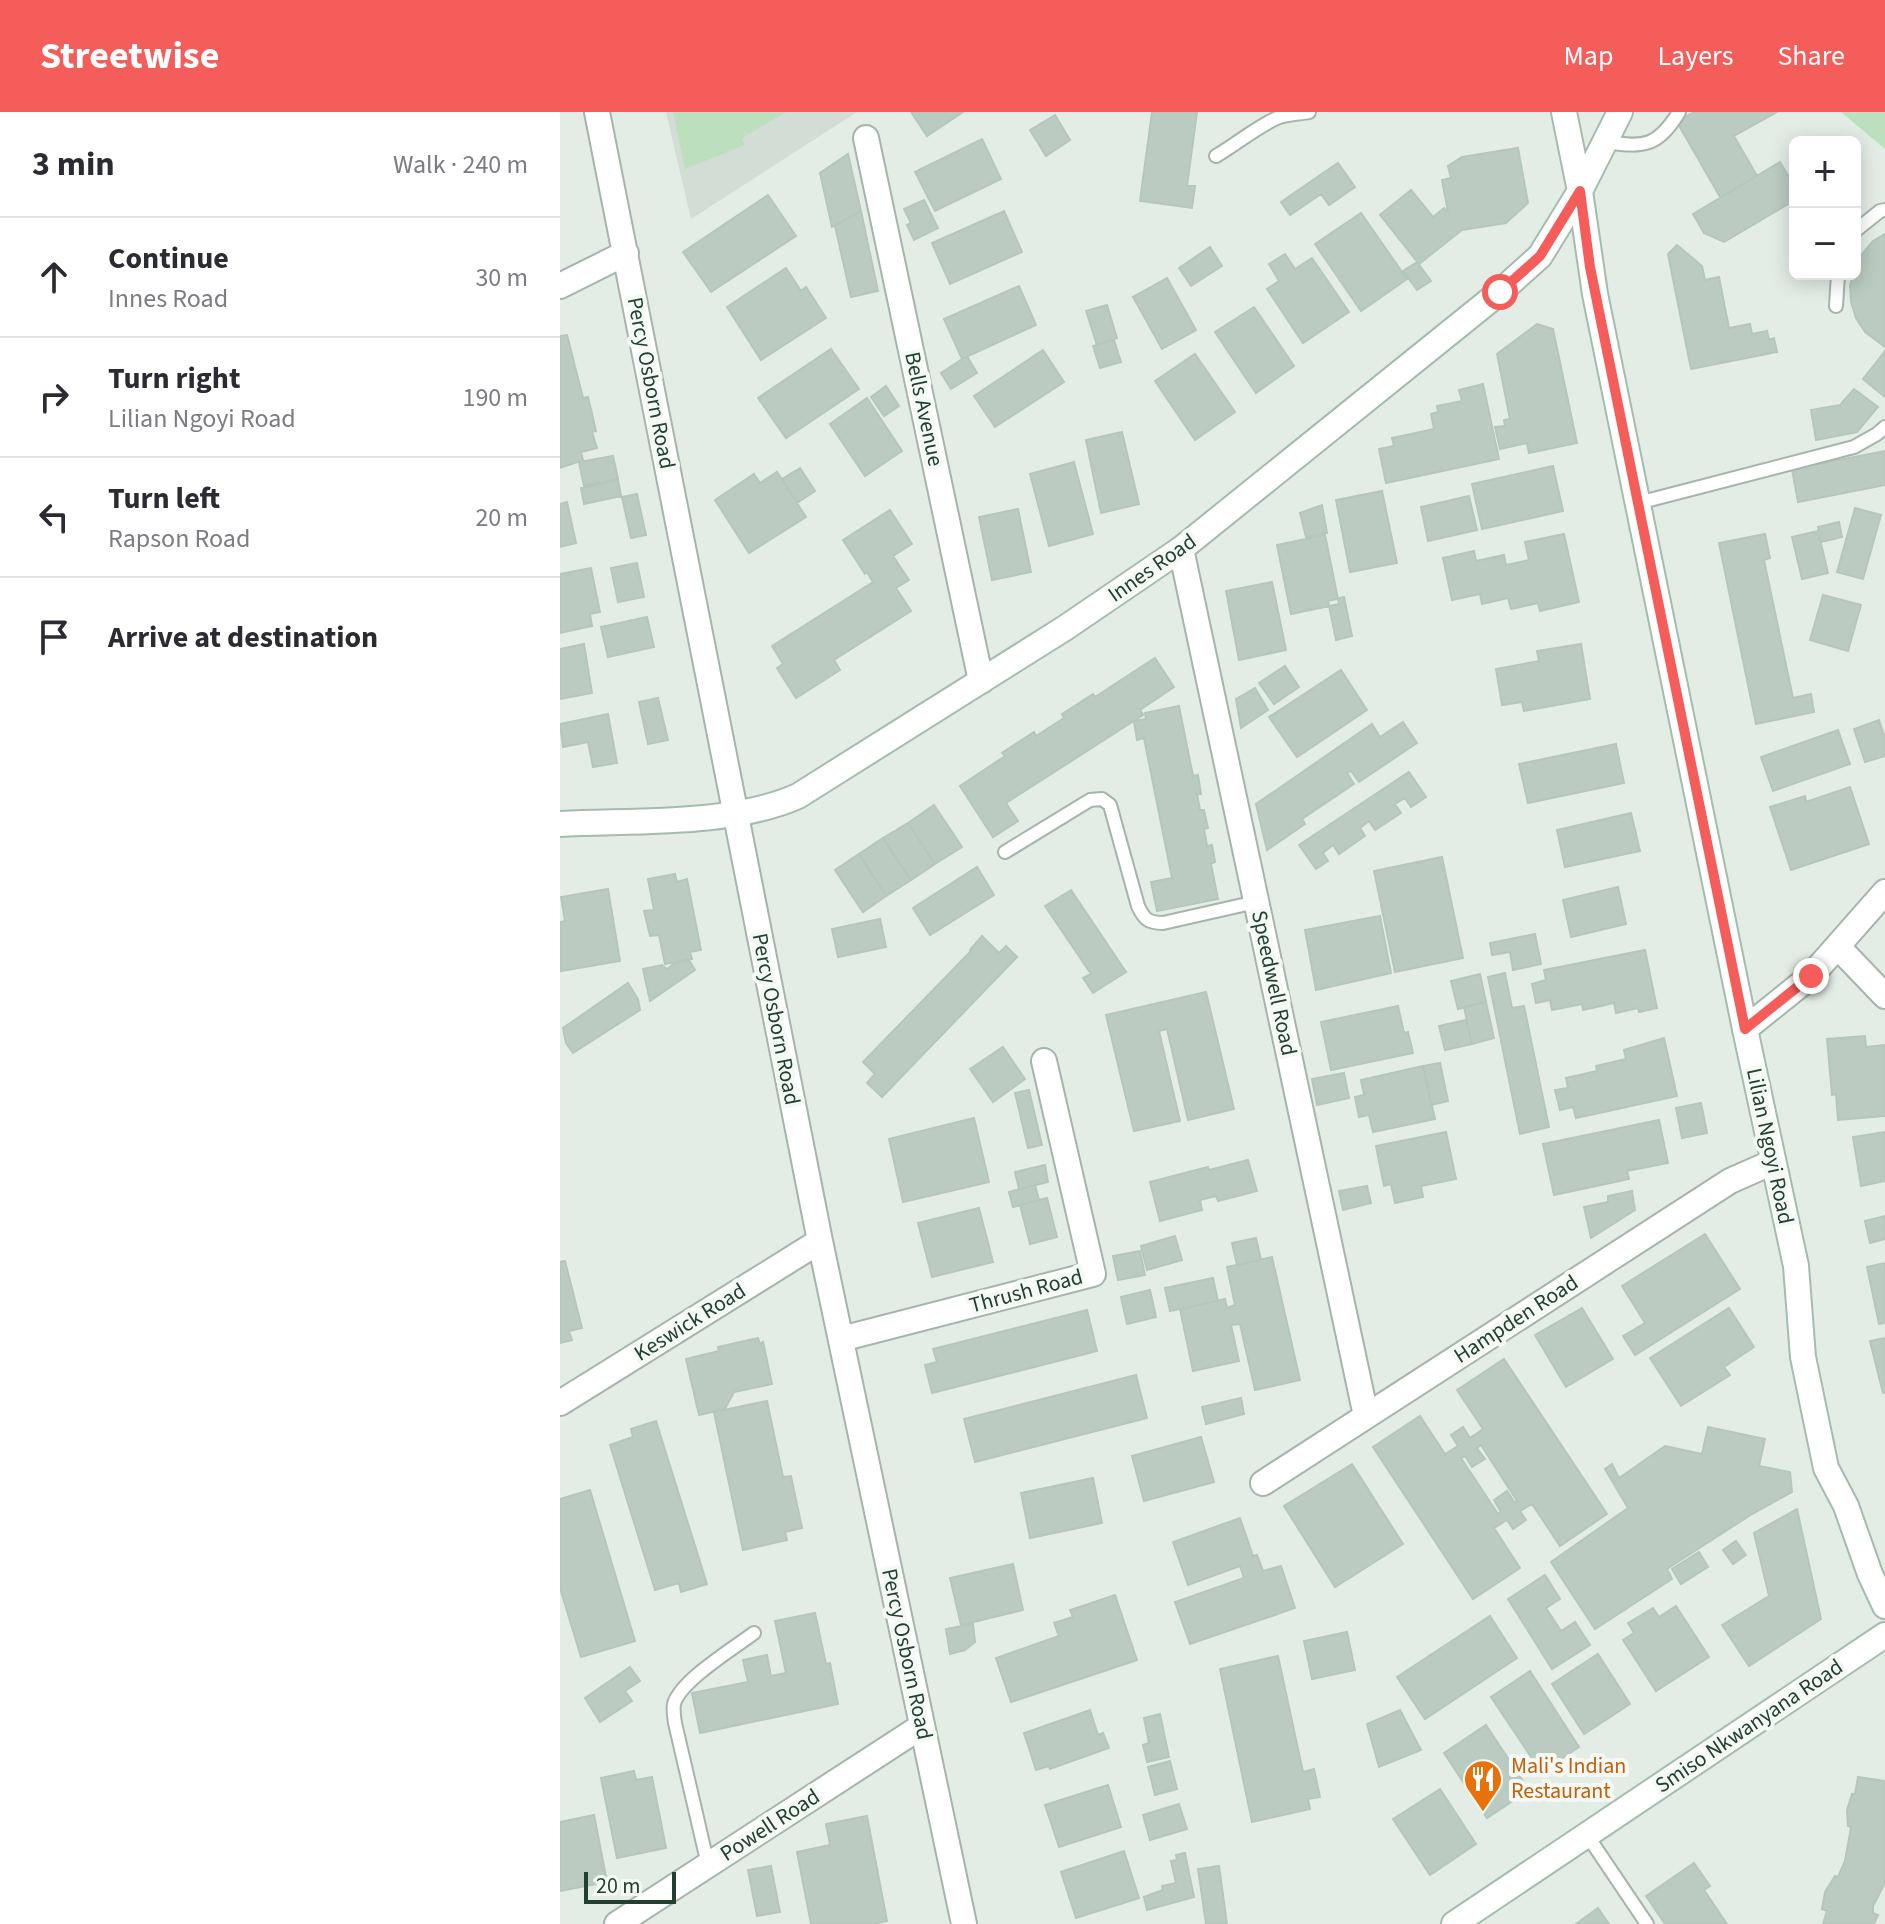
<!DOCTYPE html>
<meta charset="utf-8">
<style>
body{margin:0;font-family:"Source Sans 3",sans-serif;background:#f7f7f7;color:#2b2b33}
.controls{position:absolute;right:24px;top:24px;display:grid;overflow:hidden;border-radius:12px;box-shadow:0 4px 20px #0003}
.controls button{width:72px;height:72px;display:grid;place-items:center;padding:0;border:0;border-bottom:2px solid #e1e1e2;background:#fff;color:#2b2b33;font:40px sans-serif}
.scale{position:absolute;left:24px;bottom:20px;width:92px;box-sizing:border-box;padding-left:8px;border:4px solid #223f31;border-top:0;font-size:22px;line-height:28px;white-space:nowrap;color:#223f31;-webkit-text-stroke:6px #f4f9f5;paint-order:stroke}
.stop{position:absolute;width:24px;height:24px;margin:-18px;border:6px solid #f45d5a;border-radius:50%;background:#fff}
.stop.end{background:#f45d5a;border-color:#fff;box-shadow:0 2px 8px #0008}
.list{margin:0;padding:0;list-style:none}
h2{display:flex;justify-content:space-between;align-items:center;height:104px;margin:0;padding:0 32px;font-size:34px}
h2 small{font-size:26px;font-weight:400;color:#7c7c81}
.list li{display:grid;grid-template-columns:52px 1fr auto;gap:24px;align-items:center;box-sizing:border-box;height:120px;padding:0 32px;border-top:2px solid #e1e1e2}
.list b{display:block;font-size:30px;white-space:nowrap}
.list p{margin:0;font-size:26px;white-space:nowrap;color:#7c7c81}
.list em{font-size:26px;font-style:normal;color:#7c7c81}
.icon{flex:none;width:44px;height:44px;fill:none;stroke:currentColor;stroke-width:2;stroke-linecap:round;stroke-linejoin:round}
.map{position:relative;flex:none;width:1325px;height:1812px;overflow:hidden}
header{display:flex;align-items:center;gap:48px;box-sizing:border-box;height:112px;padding:0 40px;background:#f45d5a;color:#fff}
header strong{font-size:38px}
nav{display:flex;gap:44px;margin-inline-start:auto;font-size:28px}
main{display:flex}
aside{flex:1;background:#fff}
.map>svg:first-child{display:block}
</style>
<header>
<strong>Streetwise</strong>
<nav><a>Map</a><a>Layers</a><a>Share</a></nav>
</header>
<main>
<aside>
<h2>3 min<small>Walk · 240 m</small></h2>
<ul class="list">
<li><svg class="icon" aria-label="ahead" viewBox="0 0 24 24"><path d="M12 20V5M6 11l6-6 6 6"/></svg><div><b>Continue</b><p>Innes Road</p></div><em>30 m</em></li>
<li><svg class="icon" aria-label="right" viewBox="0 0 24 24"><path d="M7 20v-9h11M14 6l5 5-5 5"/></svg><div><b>Turn right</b><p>Lilian Ngoyi Road</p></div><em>190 m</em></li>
<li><svg class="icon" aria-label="left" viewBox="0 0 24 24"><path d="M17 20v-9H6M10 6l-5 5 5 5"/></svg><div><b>Turn left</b><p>Rapson Road</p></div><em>20 m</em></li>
<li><svg class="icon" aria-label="arrive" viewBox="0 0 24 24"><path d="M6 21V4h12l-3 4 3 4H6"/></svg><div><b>Arrive at destination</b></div></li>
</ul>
</aside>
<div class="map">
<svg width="1325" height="1812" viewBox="0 0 1325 1812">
<rect width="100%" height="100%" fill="#e3ede6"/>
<!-- built -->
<path fill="#d1ddd5" d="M106,0H297L131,107Z"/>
<!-- green -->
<path fill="#bcdfbd" d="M113,0H226L182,26L185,33L125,57Z
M1281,0H1325V37Z"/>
<!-- building -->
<path fill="#bbcbc1" stroke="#b5c7bc" stroke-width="2" fill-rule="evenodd" d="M351,0H403L367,24Z
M592,0H637L627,74H635L632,96L580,89Z
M1134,0H1217L1174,24L1197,64L1160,85L1117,10Z
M495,3L510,28L486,44L470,18Z
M422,27L441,67L375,99L355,60Z
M958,36L968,91L946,111L902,118L859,152L820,103L851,78L873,105L884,96L888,100L882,68L891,66L888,54L902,45Z
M288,42L301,99L272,115L260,61Z
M1220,50L1235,75V88L1164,130L1144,121L1133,102Z
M778,51L795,75L769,93L761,82L730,103L721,90Z
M208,83L236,124L151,180L123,140Z
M364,88L378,116L354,128L347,113L351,111L344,97Z
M301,99L318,179L291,185L275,114Z
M444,99L462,140L390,172L372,131Z
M801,101L847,167L801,199L755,132Z
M1325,122V235L1305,220L1296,206L1291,190L1290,173L1295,155L1302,142L1313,129Z
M1117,133L1142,154L1145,168L1159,165L1169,216L1190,212L1192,222L1207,219L1209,228L1214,226L1217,240L1131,257L1108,142Z
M650,135L662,154L631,174L619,156Z
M725,142L735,157L752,146L789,200L743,231L707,177L719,169L709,152Z
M857,150L871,169L857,178L843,159Z
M226,156L241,179L246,175L266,206L201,248L167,195Z
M607,166L636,218L602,237L573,185Z
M459,174L476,213L402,247L384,207Z
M547,193L557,226L537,233L526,199Z
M694,195L734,254L696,281L655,220Z
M977,212L993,217L1017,331L969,341L967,331L940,337L935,315L945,314L944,308L950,307L937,242Z
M7,223L23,286L28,285L36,319L32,320L37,336L21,340L23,348L0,356V224Z
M554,228L561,250L540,256L533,234Z
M271,237L299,277L226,326L198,286Z
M483,238L504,270L435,315L414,284Z
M1325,239V285L1303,267Z
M635,242L675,300L635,328L595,269Z
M407,244L417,261L391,277L381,261Z
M923,272L939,347L826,371L819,337L834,334L832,326L874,317L871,302L878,300L877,294L902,289L899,278Z
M326,274L339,294L324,304L311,285Z
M1294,277L1318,295L1297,320L1256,328L1251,298L1280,293Z
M307,286L342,339L305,364L270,312Z
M562,320L579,392L541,401L526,328Z
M1325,339V373L1238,390L1232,357Z
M53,344L58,367L24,374L19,350Z
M514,350L533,422L489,434L470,362Z
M993,354L1003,399L922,417L912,372Z
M240,356L255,379L237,391L222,367Z
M217,360L246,405L189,441L155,388L194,362L200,371Z
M58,368L61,384L24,392L21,376Z
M822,379L837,451L790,460L776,388Z
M77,382L86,423L71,426L62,385Z
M909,384L917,418L868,429L861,395Z
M7,390L16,431L0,435V392Z
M762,393L767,421L746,425L740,401Z
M1295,396L1321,403L1303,467L1277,460Z
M458,397L471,460L432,468L419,405Z
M330,398L352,432L333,444L349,468L336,476L351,499L274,548L280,558L236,586L217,556L223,552L212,534L313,470L307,460L305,462L283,428Z
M1279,410L1282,425L1261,430L1258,415Z
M1258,419L1268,461L1242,467L1232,425Z
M1004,422L1019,490L980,499L978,491L951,497L948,486L922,492L920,482L892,488L883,446L914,439L916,449L944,443L946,453L969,448L965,430Z
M1205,422L1210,446L1204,448L1233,586L1251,582L1254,600L1196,612L1159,431Z
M765,423L779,492L731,502L717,433Z
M77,451L84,485L58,490L51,456Z
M31,456L40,500L30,502L32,514L0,521V462Z
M712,470L726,538L679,548L666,479Z
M1263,483L1301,493L1288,539L1250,528Z
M784,485L792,524L776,528L768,489Z
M87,505L94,535L48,545L41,515Z
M24,532L32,581L0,587V537Z
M1021,532L1030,587L964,599L962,590L942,593L936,557L979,549L977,539Z
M595,546L614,575L580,598L583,603L446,691L458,709L433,725L400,674L445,644L442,641L474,620L476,624L504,606L502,602L533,582L535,585Z
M725,554L739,575L714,592L699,571Z
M781,558L807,598L737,645L709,605Z
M695,576L708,598L681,616L676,587Z
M98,586L108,628L88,632L79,590Z
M619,594L633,664L638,663L641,682H637L640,698H644L648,716L644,717L647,734L652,733L655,750L651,752L658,787L597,799L591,770L612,766L584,626L577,628L574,609L586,607L585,601Z
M48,602L57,651L33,655L28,630L3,635L0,612Z
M1319,608L1325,626V644L1305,650L1294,617Z
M843,610L857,631L799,670L791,659L787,661L794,672L742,707L745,712L707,738L696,692L812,612L820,625Z
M1278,618L1290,652L1213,679L1201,645Z
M1056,632L1064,671L968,691L959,652Z
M849,660L866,685L851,695L845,686L835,692L841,701L815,718L809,709L800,716L805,724L779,742L773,733L763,741L768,749L756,757L739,733Z
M1290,675L1309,732L1231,758L1210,695L1245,684L1246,690Z
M374,693L402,735L375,752L348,711Z
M1071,701L1080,739L1005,755L997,718Z
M348,711L375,752L351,768L323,726Z
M323,726L351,768L326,784L299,742Z
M299,742L326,784L303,800L275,758Z
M882,745L903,846L835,860L814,759Z
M417,755L434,783L370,823L353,796Z
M115,762L117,770L127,767L141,838L130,840L132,847L105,852L99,823L90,824L84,799L94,798L88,767Z
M1058,775L1066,812L1011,825L1003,788Z
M48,777L60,849L1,859L0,810L5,809L1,785Z
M511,778L566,860L533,881L523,866L531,862L485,794Z
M820,804L831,861L756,878L745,818Z
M320,807L326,835L278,845L272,817Z
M975,822L981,852L953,858L950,840L932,843L930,831Z
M422,824L439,841L446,834L457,845L322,985L307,971L315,962L303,950L411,839L410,838Z
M1085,838L1097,896L1079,900L1078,896L1056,901L1054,891L1023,898L1022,892L992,898L990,888L976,891L972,872L986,868L984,858Z
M129,848L135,858L90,889L83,857L102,853L107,857L115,851Z
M945,861L952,896L964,894L989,1015L960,1022L928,865Z
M920,862L926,890L898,897L891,869Z
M68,871L78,887L80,898L13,941L6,931L3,916Z
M646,880L674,997L628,1008L607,917L599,919L620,1009L574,1019L546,903Z
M926,890L934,926L912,932L904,895Z
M838,894L844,921L848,920L853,941L771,958L761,910Z
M906,908L912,932L885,938L879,914Z
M1305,924L1306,935L1325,933V1004L1278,1008L1276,982L1272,983L1267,927Z
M1104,926L1117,984L1016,1006L1013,995L1000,998L995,978L1008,976L1006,966L1037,959L1036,954L1066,947L1064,938Z
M443,935L465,967L433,990L410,957Z
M880,951L888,989L871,993L863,954Z
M863,954L875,1007L813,1020L809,1003L799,1005L795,985L804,983L801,968Z
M784,961L789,986L757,993L752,967Z
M469,978L482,1033L468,1036L455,981Z
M1141,991L1147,1021L1122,1026L1116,996Z
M414,1006L429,1070L343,1090L329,1027Z
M1099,1008L1108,1051L1067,1059L1069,1067L994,1083L983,1032Z
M886,1020L896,1067L861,1074L863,1085L835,1091L831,1072L824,1074L816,1034Z
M1325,1020V1069L1301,1074L1293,1025Z
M688,1048L697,1079L658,1089L656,1084L640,1088L642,1098L600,1109L590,1070L648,1055L649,1058Z
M485,1053L488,1070L459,1077L455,1060Z
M475,1073L479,1088L453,1095L449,1080Z
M807,1074L811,1091L783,1098L779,1079Z
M1072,1079L1075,1098L1031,1126L1024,1095L1048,1090V1084Z
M487,1086L497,1125L470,1132L460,1093Z
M419,1096L433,1150L372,1165L358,1111Z
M1325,1104V1127L1310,1131L1305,1109Z
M1145,1122L1180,1177L1075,1243L1063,1224L1085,1211L1062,1174Z
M615,1124L622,1148L587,1158L581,1134Z
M696,1126L701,1148L677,1153L672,1131Z
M580,1139L585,1163L558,1168L553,1144Z
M712,1145L740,1268L695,1278L680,1212L671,1213L679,1249L633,1259L620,1197L665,1187L667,1196L675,1193L667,1155Z
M5,1149L22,1216L9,1219L12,1228L0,1231V1150Z
M1325,1151V1211L1319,1212L1307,1155Z
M653,1166L658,1189L610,1199L605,1176Z
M590,1178L596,1205L567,1212L561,1185Z
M1022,1196L1053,1247L1006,1275L975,1223Z
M1169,1196L1194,1235L1164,1255L1170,1263L1121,1294L1090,1246Z
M527,1198L537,1239L372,1281L365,1253L377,1250L373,1237Z
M198,1226L200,1232L203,1230L212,1272L174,1280L165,1297L139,1303L126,1247L159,1239L158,1235Z
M1325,1226V1280L1323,1281L1310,1229Z
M944,1247L1047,1402L1000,1434L972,1392L960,1399L966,1408L953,1417L947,1408L934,1416L960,1456L913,1487L813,1335L860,1304L885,1342L898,1334L891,1323L903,1315L910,1326L923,1317L897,1278ZM921,1333L957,1389L955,1391L947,1379L934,1388L941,1400L938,1402L901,1346L905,1344L912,1355L925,1347L917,1336Z
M576,1263L587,1306L415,1350L404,1307Z
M681,1286L684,1302L646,1312L642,1295Z
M207,1289L223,1365L231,1364L242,1416L225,1420L227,1428L183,1438L154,1300Z
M96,1309L147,1472L121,1480L119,1471L95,1478L50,1333L73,1325L71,1317Z
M1148,1315L1205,1327L1199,1354L1230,1360L1232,1380L1192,1402L1107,1457L1112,1467L1035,1517L991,1450L1068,1396L1045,1357L1052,1352L1059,1366L1105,1334L1142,1342Z
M641,1325L654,1370L584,1389L572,1344Z
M792,1352L843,1432L775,1475L724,1394Z
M533,1366L542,1411L470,1426L461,1381Z
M30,1378L75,1529L21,1545L0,1476V1387Z
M1237,1397L1261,1507L1189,1554L1162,1513L1209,1484L1194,1421Z
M680,1406L693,1444L697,1443L703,1459L721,1454L735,1496L630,1532L615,1490L684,1466L680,1454L628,1473L613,1430Z
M1176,1429L1186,1443L1173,1452L1163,1438Z
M1139,1440L1148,1455L1121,1472L1112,1457Z
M453,1452L463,1498L401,1513L390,1466Z
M985,1463L1000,1487L986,1496L1001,1519L1015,1510L1030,1533L992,1557L948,1487Z
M555,1483L577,1548L451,1590L436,1546L499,1524L494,1511L513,1505L510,1498Z
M1116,1494L1149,1545L1096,1579L1063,1528L1074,1521L1068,1511L1093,1496L1099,1505Z
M255,1501L266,1552L270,1551L278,1592L140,1621L132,1581L188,1570L183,1548L207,1543L211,1564L226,1561L215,1509Z
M930,1504L957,1546L865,1607L837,1565Z
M413,1512L415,1530L405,1538L390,1542L386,1517Z
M787,1520L795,1558L752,1567L744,1529Z
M1038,1542L1070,1592L1024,1622L992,1572Z
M718,1544L743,1660L754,1657L760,1685L748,1687L750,1697L692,1710L660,1557Z
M70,1555L80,1569L65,1579L72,1589L40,1610L25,1586Z
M970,1559L1019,1635L981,1660L931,1585Z
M530,1598L538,1623L543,1621L549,1636L490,1657L489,1654L476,1658L464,1621Z
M840,1598L861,1638L819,1655L807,1612Z
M600,1602L609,1645L587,1650L583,1633L589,1631L584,1606Z
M926,1613L969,1678L927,1706L884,1641Z
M610,1649L617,1677L595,1683L588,1655Z
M74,1659L76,1668L92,1665L106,1736L57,1746L41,1666Z
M1298,1665L1325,1669V1771L1313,1794V1801L1318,1803L1314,1812H1263L1267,1799L1262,1797L1265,1780L1275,1764L1278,1765L1285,1749L1291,1715L1288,1714L1287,1698L1292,1682H1295Z
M548,1673L561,1715L499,1735L485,1693Z
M880,1677L916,1732L870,1763L833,1707Z
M619,1692L627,1717L590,1728L583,1703Z
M34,1703L47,1770L0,1779V1710Z
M307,1704L327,1809L313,1812H251L237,1740L270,1733L266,1712Z
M564,1739L579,1786L516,1806L501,1760Z
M625,1741L634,1785L587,1798L584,1785L603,1778L602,1774L616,1771L611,1749L617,1748L616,1743Z
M1134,1751L1150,1774L1144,1778L1167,1812H1105L1086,1784Z
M211,1754L220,1800L197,1804L188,1758Z
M659,1754L667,1812H646L638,1757Z
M1038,1796L1049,1812H1016Z"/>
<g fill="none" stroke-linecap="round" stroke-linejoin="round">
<!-- lane casing -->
<g stroke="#a5b5ac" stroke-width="16">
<path id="lane" d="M1046,30C1085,36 1098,34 1119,0
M656,44C675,33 698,14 717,6C727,2 739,2 749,0
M1295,119L1320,99L1325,98
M1276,194L1278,162
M1078,391L1294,335L1317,322L1325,315
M445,740L530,688L542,687L550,693L578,794C584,807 588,811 603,811L696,790
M1027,1723L1087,1812
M148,1753L115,1611C114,1605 113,1598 114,1592C120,1569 174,1536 194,1521"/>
</g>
<!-- street casing -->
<g stroke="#a5b5ac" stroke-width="28">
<path id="street" d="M37,0L260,1129L404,1812
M306,26L421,569
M0,174L66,141
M621,437L806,1304
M1278,835L1325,884
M1185,917L1251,864L1325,780
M281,1227L533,1162L484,949
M0,1291L260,1129
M703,1371L1170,1069L1213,1050
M57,1812L362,1614"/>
</g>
<!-- secondary casing -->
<g stroke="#a4bcae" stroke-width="28">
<path id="secondary" d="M1004,0L1020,79L1035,182L1185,917L1236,1154L1243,1245L1266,1356L1286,1394L1310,1462L1325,1494
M0,712C74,708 171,714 238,684L505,516L621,437L940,180L980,144L1020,79L1060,0
M894,1812L1325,1523"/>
</g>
<!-- lane -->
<use href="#lane" stroke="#fff" stroke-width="12"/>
<!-- street -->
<use href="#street" stroke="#fff" stroke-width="24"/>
<!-- secondary -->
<use href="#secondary" stroke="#fff" stroke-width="24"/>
</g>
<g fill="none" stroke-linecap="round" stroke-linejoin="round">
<!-- route -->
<path stroke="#f45d5a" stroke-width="10" d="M940,180L980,144L1020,79L1030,155L1185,917L1251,864"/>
</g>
<!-- icons -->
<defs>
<g id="restaurant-pin" transform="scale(2)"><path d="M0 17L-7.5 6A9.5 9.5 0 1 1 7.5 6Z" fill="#e8710a" stroke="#f4f9f5"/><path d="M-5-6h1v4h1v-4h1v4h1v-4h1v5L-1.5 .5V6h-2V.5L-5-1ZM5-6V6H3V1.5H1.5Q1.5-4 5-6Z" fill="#fff"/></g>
</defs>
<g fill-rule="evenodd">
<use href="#restaurant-pin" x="923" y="1667"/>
</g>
<g text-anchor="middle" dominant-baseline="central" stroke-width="8" stroke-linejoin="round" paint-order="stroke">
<!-- street labels -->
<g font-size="22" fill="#223f31" stroke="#f4f9f5">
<text transform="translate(91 271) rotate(79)">Percy Osborn Road</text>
<text transform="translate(364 297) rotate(78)">Bells Avenue</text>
<text transform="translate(592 456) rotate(-35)">Innes Road</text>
<text transform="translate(714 871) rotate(78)">Speedwell Road</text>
<text transform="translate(216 907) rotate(79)">Percy Osborn Road</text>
<text transform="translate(1210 1034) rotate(78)">Lilian Ngoyi Road</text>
<text transform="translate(466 1179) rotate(-15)">Thrush Road</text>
<text transform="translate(956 1207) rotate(-33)">Hampden Road</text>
<text transform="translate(130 1210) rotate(-32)">Keswick Road</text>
<text transform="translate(347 1542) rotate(78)">Percy Osborn Road</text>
<text transform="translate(1189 1614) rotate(-34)">Smiso Nkwanyana Road</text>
<text transform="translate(210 1713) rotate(-33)">Powell Road</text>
</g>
<!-- food labels -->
<g font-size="22" fill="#c56008" stroke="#f4f9f5" text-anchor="start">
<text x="951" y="1654">Mali's Indian<tspan x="951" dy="25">Restaurant</tspan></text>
</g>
</g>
</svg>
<div class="controls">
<button>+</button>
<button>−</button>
</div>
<div class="scale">20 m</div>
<div class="stop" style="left:940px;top:180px"></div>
<div class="stop end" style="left:1251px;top:864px"></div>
</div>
</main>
